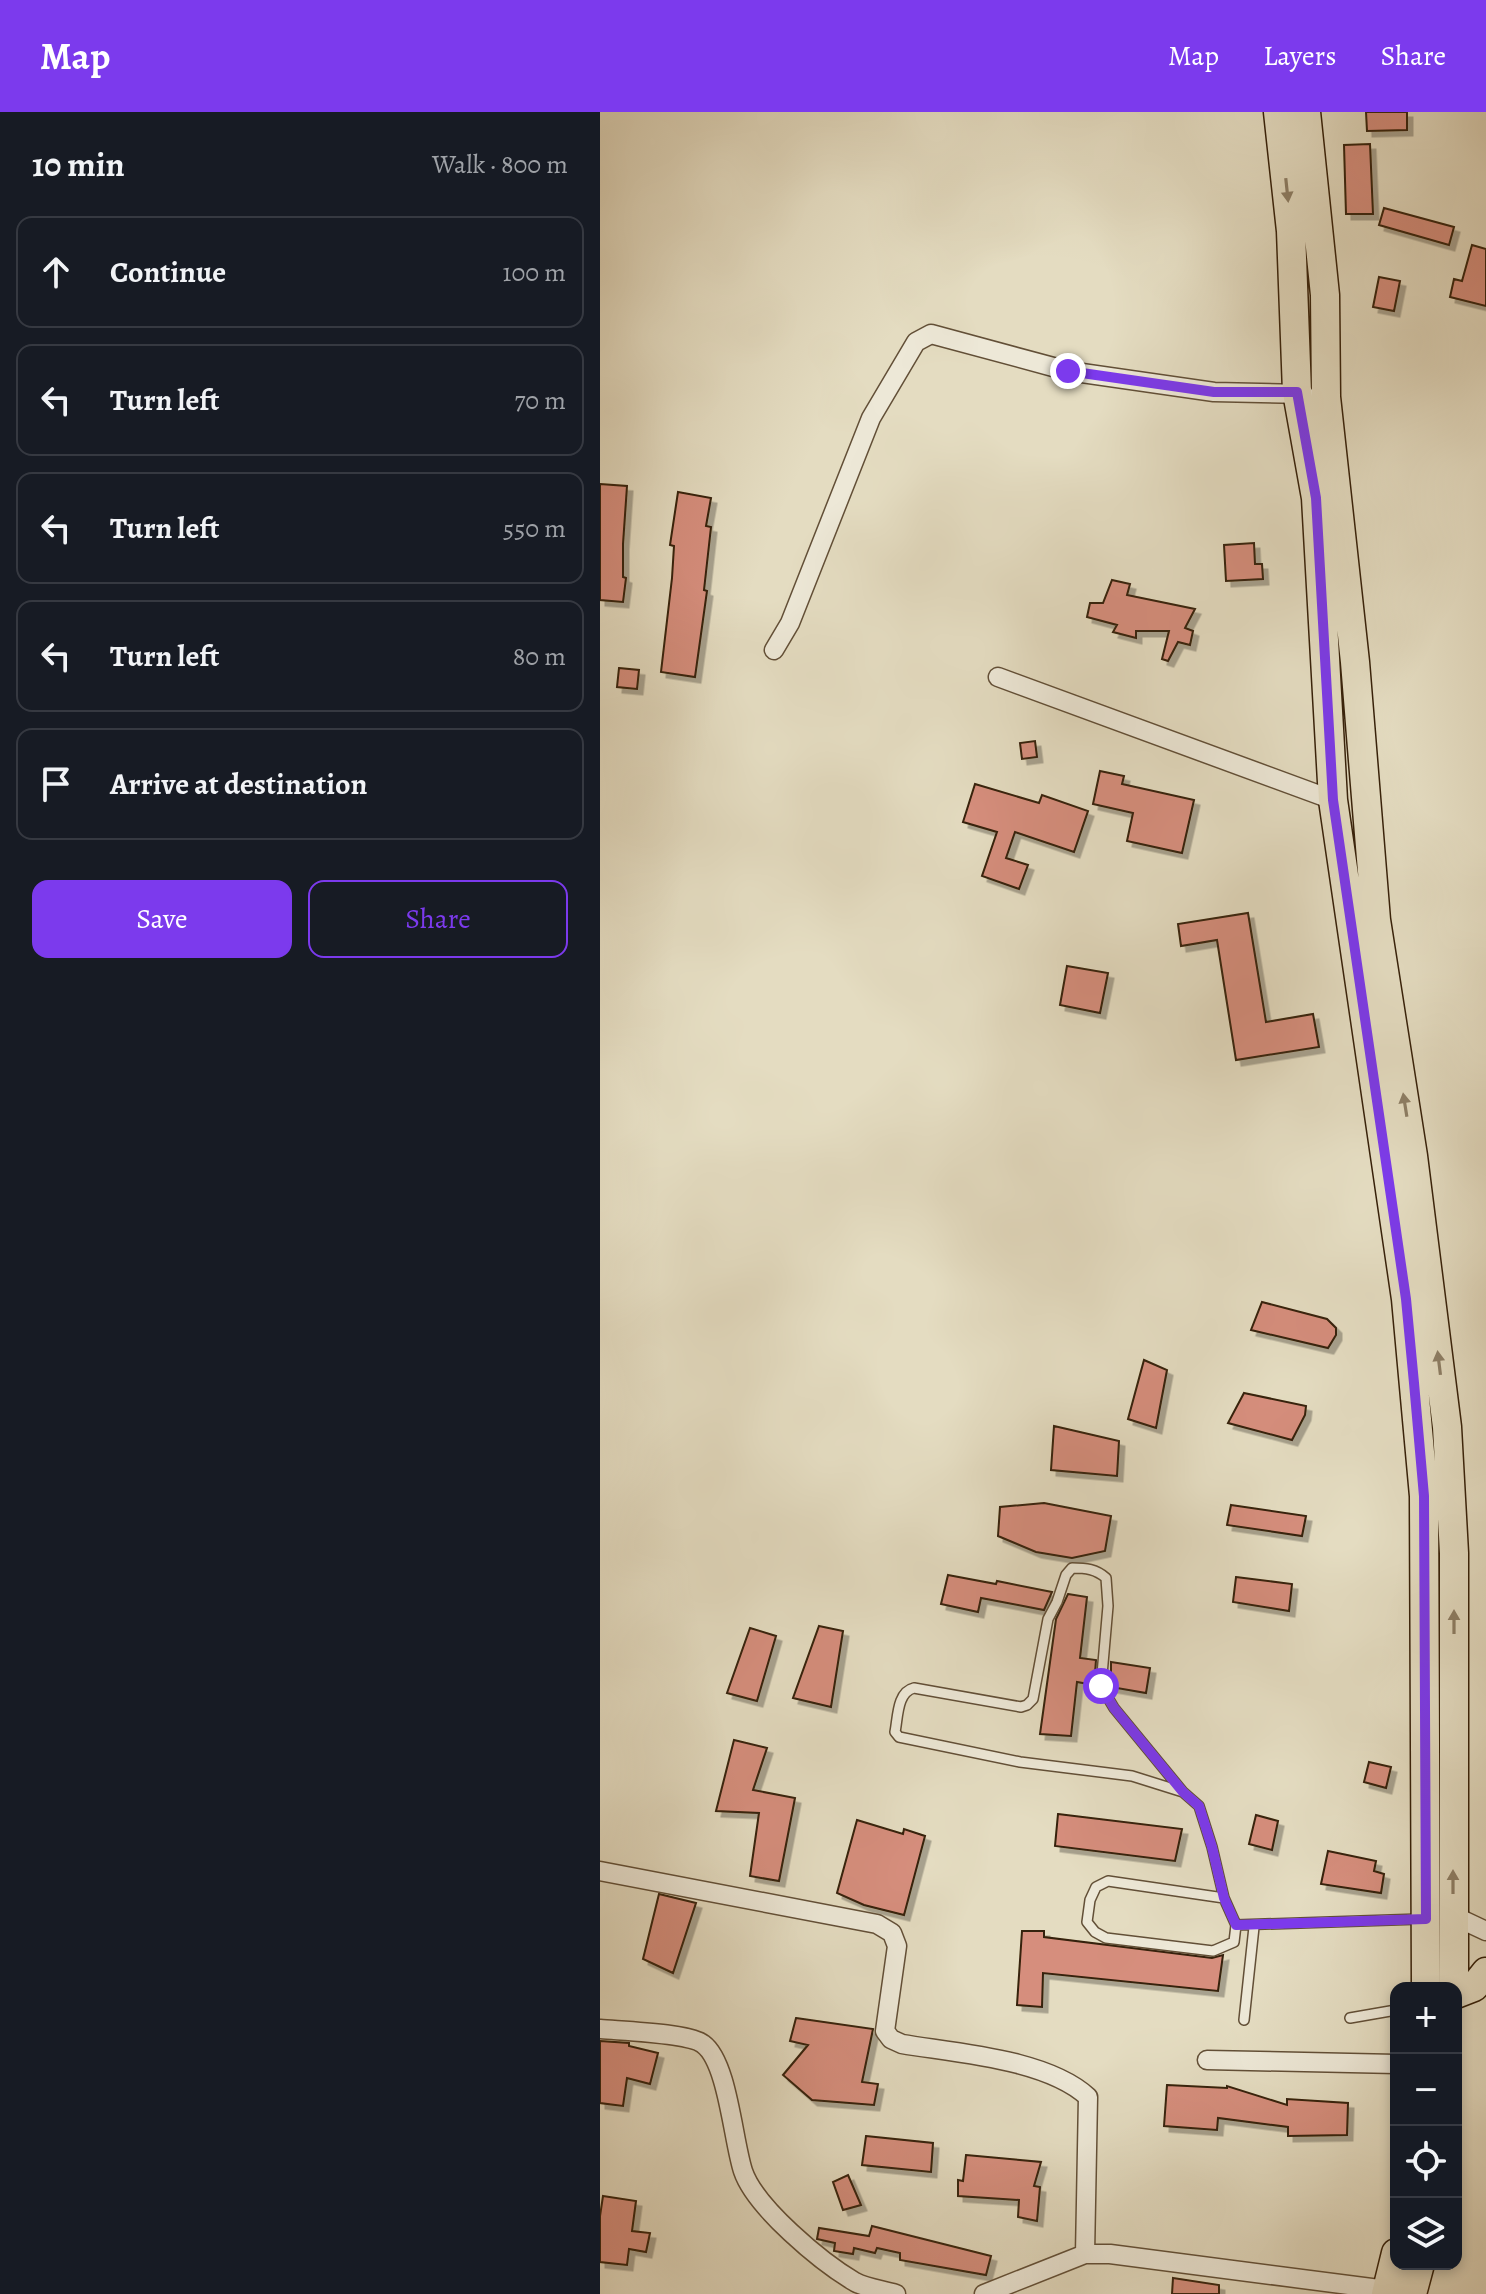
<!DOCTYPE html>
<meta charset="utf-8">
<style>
body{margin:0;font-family:Alegreya,serif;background:#20242c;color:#f1f3f6}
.controls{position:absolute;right:24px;bottom:24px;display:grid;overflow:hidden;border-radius:16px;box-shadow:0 4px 12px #0003}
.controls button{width:72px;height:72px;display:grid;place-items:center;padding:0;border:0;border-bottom:2px solid #363941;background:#171b24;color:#f1f3f6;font:40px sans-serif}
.stop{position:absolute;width:24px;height:24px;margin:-18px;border:6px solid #7c3aed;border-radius:50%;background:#fff}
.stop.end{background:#7c3aed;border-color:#fff;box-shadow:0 2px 8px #0008}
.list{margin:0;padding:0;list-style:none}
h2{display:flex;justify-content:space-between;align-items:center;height:104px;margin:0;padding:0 32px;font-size:34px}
h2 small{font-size:26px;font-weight:400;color:#9ea1a6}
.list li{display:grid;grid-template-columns:52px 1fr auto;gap:24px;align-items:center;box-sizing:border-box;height:112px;margin:0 16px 16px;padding:0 16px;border:2px solid #363941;border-radius:16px}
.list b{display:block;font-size:30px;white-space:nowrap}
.list em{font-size:26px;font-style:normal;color:#9ea1a6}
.actions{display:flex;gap:16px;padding:24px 32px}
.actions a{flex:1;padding:18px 0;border:2px solid #7c3aed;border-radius:16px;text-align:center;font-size:28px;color:#7c3aed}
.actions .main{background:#7c3aed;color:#fff}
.icon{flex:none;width:44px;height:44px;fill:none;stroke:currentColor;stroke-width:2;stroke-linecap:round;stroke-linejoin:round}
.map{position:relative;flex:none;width:886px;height:2182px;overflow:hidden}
header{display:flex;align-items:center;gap:48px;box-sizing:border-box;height:112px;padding:0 40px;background:#7c3aed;color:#fff}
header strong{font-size:38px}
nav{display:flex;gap:44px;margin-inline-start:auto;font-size:28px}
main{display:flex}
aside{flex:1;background:#171b24}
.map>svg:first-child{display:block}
</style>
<header>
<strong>Map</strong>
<nav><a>Map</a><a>Layers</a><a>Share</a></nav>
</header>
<main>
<aside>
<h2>10 min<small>Walk · 800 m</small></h2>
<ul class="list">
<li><svg class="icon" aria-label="ahead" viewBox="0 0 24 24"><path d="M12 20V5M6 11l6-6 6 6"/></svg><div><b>Continue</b></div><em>100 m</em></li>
<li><svg class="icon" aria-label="left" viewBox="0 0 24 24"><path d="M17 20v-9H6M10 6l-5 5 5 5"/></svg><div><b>Turn left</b></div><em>70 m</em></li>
<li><svg class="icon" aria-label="left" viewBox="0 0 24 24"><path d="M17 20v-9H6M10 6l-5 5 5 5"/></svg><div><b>Turn left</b></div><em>550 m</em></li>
<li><svg class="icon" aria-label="left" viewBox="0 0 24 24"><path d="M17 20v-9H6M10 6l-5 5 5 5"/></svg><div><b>Turn left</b></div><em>80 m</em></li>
<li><svg class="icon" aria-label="arrive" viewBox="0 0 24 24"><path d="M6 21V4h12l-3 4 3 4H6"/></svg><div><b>Arrive at destination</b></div></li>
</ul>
<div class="actions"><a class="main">Save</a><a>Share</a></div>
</aside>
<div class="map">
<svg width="886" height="2182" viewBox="0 0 886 2182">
<defs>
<filter id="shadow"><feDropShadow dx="5.5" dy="5.5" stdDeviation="0" flood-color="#0004"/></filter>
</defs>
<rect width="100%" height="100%" fill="#e4dcc1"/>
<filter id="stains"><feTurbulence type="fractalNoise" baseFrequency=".0025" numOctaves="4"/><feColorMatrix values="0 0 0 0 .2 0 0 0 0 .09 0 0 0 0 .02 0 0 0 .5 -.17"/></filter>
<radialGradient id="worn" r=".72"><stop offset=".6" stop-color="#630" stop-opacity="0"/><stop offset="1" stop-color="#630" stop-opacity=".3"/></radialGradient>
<!-- building -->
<path fill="#d68e7d" stroke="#362009" stroke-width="2" filter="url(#shadow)" d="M766,0H807V18L767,19Z
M770,32L773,102H746L744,33Z
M784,96L854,115L849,133L779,113Z
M872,133L886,137V194L850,185L854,167L862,169Z
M779,165L800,169L794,199L773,195Z
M0,372L27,374L23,432V465L26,466L23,490L0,488Z
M78,380L111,386L106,414L111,415L104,478L107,479L95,565L61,560L72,466L74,434L70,433Z
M654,431L655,452H662L663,467L626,469L624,433Z
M512,468L530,472L527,483L595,497L585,516L593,519L590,533L578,530L568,549L562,547L569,519H536V526L513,520L517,513L487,505L490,491H503Z
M19,556L39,558L37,577L17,575Z
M435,629L437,645L422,647L420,631Z
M500,659L524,664L522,672L594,688L582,741L527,729L533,701L493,692Z
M375,672L439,691L442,683L488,699L474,740L415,720L406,746L428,753L419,777L382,764L397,720L363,710Z
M648,801L666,910L713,902L719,935L636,948L617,828L581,834L578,812Z
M467,854L508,861L500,901L460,893Z
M662,1190L727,1207L736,1216V1223L728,1236L651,1218Z
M544,1248L567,1258L556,1316L528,1307Z
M644,1281L706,1294L705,1303L692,1328L628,1311Z
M454,1314L519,1329L517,1364L451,1358Z
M444,1391L511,1404L505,1439L472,1446L436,1440L398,1424L400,1395Z
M631,1393L706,1404L702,1424L627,1413Z
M348,1463L396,1472L397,1469L452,1480L444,1498L381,1486L378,1500L341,1492Z
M636,1465L692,1472L689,1499L633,1490Z
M468,1482L487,1485L480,1546L496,1548L494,1573L477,1570L471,1624L440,1622L456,1507Z
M219,1514L243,1519L231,1595L193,1586Z
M150,1516L176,1524L157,1589L127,1581Z
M511,1550L550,1556L546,1581L511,1575Z
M134,1628L167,1636L153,1678L195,1686L179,1769L150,1764L159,1701L116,1699Z
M769,1650L791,1655L786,1676L764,1670Z
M458,1702L582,1717L575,1749L455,1734Z
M656,1703L678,1709L672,1738L649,1732Z
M257,1708L303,1722L304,1717L325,1724L304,1803L264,1793L237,1781Z
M728,1739L776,1749L774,1759L784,1762L781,1781L721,1772Z
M59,1782L96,1791L73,1861L43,1847Z
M422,1819H444V1825L612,1846L623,1843L618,1879L443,1861L442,1895L417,1893Z
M196,1906L273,1917L262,1970L278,1972L274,1993L212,1988L183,1963L208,1933L190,1929Z
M0,1929L29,1931V1934L58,1941L50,1972L27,1966L23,1994L0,1991Z
M567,1973L627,1976V1974L687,1993V1987L748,1991L747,2023L688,2024V2015L618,2006L617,2018L564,2014Z
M266,2024L333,2031L331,2060L262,2053Z
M366,2043L441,2050L434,2074L440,2075L437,2109L418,2105L419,2088L358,2084V2068L363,2069Z
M248,2063L261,2093L243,2098L233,2070Z
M3,2084L36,2089L32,2119L50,2121L46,2140L29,2137L27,2153L0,2150V2104Z
M272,2114L391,2144L386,2163L300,2148V2141L277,2136L275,2141L254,2136L253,2142L234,2139L235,2131L217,2127L219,2116L269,2124Z
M573,2166L619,2173V2182H572Z"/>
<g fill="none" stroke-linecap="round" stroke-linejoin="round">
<!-- lane casing -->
<g stroke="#624f37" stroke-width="12">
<path id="lane" d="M583,1680L532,1664L420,1650L299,1625L295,1620C298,1605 297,1580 314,1576L421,1595L427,1593L433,1587L448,1507L457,1490L466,1463L472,1456C486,1456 496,1457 506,1466L508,1494L501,1574L514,1596L583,1680L599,1694L612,1735L624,1786L636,1813L634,1830L613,1839L506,1826L495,1820L487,1810L490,1788L496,1775L508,1769L624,1786
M636,1813L821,1807
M750,1906L796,1898
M644,1908L654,1815"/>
</g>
<!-- street casing -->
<g stroke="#624f37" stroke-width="21">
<path id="street" d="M174,538L190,511L271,306L316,230L331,222L468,259L614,280L704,282
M398,565L733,688
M0,1759L277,1812L292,1821L297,1834L285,1919L291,1927L302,1932C356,1941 447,1947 488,1985L485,2142
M854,1804L886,1819
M0,1917C21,1919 89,1921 103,1932C128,1950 133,2029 143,2059C155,2095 221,2150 255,2170C266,2176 283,2178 296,2182
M607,1948L796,1952
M384,2182L485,2142H510L787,2178"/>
</g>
<!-- primary casing -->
<g stroke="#362009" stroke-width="31">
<path id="primary" d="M678,0L691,119L697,280L716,386L733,688L806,1187L824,1384L826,1876
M706,0L725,183L726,285L755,550L776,808L813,1044L847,1315L854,1441V1876
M856,1882L874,1875L886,1860
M786,2182L796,2141
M812,2182L820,2152"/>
</g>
<!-- lane -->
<use href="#lane" stroke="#ede8d7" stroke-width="9"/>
<!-- street -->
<use href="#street" stroke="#ede8d7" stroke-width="18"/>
<!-- primary -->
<use href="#primary" stroke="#e4dcc1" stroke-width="28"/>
</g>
<!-- one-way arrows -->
<defs><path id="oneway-solid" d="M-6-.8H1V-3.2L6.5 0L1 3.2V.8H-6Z" transform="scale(2)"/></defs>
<g fill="#8d7e65">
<use href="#oneway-solid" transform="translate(687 78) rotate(84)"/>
<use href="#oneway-solid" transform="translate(805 993) rotate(-99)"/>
<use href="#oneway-solid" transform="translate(839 1251) rotate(-97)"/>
<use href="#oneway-solid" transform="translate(854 1510) rotate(-90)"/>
<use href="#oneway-solid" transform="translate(853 1770) rotate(-90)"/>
</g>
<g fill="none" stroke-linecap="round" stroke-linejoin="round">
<!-- route -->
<path stroke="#7c3aed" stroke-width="10" d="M468,259L614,280H697L716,386L733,688L806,1187L814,1271L824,1384L826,1807L636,1813L624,1786L612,1735L599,1694L583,1680L514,1596L501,1574"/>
</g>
<rect width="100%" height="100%" filter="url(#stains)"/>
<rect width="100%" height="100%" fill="url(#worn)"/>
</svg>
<div class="controls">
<button>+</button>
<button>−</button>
<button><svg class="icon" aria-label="locate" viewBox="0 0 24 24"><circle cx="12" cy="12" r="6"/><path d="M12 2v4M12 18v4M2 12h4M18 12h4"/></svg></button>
<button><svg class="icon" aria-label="layers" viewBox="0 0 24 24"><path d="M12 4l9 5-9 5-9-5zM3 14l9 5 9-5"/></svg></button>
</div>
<div class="stop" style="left:501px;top:1574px"></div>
<div class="stop end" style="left:468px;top:259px"></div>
</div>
</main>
